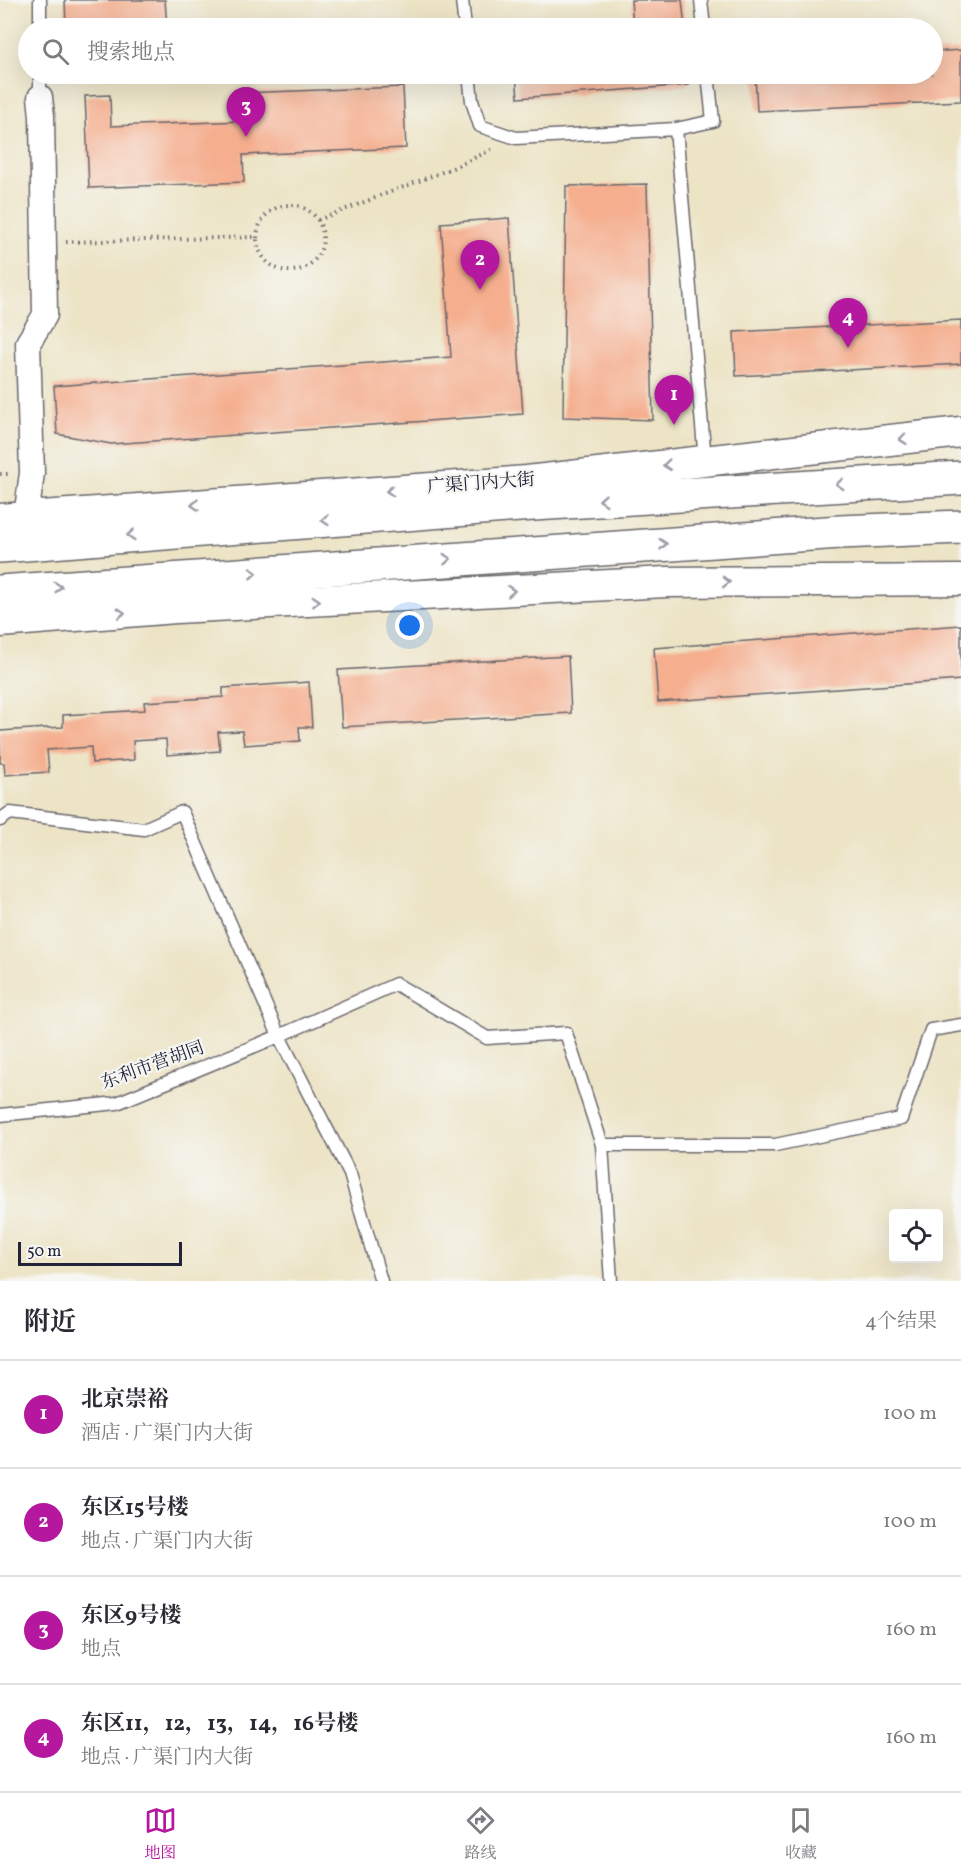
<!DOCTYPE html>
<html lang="zh">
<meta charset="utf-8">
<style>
body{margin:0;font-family:Vollkorn,"Noto Serif SC",serif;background:#f2f2f3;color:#2b2b33}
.controls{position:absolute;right:18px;bottom:18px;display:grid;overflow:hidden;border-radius:6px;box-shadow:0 6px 24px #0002}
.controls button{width:54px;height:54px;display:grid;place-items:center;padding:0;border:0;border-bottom:2px solid #e1e1e2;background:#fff;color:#2b2b33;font:30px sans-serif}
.scale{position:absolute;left:18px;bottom:15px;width:164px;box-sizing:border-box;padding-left:6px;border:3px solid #22223b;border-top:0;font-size:16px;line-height:21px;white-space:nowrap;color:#22223b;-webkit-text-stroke:4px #f6f6f2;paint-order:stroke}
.you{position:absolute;left:410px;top:626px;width:21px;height:21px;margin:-15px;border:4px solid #fff;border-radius:50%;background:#1a73e8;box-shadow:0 0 0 9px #1a73e833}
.badge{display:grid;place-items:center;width:39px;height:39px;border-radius:50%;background:#b5179e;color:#fff;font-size:20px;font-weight:700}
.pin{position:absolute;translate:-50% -50px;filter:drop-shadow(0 2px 3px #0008)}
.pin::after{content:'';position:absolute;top:32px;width:21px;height:18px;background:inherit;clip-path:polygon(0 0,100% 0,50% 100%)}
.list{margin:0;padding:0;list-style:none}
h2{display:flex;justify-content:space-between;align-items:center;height:78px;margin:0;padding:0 24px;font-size:26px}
h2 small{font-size:20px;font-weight:400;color:#7c7c81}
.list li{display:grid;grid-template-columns:39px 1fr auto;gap:18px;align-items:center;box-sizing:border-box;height:108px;padding:0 24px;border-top:2px solid #e1e1e2}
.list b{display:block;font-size:22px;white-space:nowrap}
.list p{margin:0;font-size:20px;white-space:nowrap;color:#7c7c81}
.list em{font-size:20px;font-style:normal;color:#7c7c81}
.icon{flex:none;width:33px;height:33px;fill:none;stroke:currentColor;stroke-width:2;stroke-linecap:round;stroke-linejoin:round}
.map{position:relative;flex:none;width:961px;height:1281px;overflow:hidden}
.search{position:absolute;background:#fff;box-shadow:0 6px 24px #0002;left:18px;right:18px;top:18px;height:66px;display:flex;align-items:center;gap:15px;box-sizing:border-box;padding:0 21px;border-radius:33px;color:#7c7c81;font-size:22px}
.sheet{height:510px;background:#fff}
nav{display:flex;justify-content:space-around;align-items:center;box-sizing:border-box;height:84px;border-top:2px solid #e1e1e2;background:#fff;font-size:16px;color:#7c7c81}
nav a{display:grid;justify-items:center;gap:3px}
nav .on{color:#b5179e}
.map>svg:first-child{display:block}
</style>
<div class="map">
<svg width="961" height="1281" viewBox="0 0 961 1281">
<rect width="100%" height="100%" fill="#f6f6f2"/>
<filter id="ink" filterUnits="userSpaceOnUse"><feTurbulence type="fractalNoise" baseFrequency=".0167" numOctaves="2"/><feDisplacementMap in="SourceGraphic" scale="12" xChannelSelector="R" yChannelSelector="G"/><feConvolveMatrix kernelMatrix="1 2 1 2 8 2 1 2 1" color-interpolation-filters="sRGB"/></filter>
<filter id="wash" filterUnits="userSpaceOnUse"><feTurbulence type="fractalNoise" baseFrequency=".008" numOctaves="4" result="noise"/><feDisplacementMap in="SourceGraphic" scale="24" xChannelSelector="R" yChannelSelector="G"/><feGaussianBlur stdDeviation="1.35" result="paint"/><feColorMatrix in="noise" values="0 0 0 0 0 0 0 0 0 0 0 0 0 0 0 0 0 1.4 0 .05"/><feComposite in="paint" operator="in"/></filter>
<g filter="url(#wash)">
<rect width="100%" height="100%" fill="#ede4c6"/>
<g id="blocks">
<!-- building -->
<path fill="#f5ae8e" d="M65,0H165L167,28H66Z
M631,0H682L685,28H633Z
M961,50V101L757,111L755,74H932V52Z
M516,74H688L689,85L518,98Z
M403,87L406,148L243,155L244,182L89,188L85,96L110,95L111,126L243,121L242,93Z
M647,184L653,420L563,417L566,186Z
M509,218L523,414L111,444L57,434L54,386L451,357L441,223Z
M961,320V364L736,376L734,332Z
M961,625V680L658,702L654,648Z
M568,656L571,713L342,727L338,670Z
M309,682L312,727H299L300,741L244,745L242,731L218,732L220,751L167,755L166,739L133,741L134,760L92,763L91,747L47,750L49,772L5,775L4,763H0V731L63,727V715L145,710L144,702L223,697V688Z"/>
</g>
</g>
<g filter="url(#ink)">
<use href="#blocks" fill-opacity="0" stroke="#69666c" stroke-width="1.5"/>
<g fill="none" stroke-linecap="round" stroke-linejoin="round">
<!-- service casing -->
<g stroke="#69666c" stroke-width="15">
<path id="service" d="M462,0L465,28
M701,0L704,28
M40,28V0
M469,74L472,101L480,126L516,138L676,129
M40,97V74
M705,460L676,129L713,121L708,74
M0,820L10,813L144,829L182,812L279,1036L350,1174L381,1281
M0,1115L117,1103L279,1036L396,984L487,1038L566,1033L602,1145L611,1281
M602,1145H775L901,1119L931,1030L961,1025"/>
</g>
<!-- minor casing -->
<g stroke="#69666c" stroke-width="27">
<path id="minor" d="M26,517L32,473L28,343L45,315L42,116L40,97"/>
</g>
<!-- tertiary casing -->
<g stroke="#69666c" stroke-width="33">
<path id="tertiary" d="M0,519L527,481L961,432
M0,622L176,608L666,582L961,580"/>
</g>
<!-- primary casing -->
<g stroke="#69666c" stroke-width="36">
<path id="primary" d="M0,546L533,504L961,478
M0,592L840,532L961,527"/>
</g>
<!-- path -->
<path stroke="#69666c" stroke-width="4" stroke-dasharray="1.5 4.5" stroke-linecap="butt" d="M257 238a33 33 0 1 1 66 0a33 33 0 1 1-66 0Z
M318,220L455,167L493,149
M66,242L256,237
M0,474H11"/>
<!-- service -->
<use href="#service" stroke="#fff" stroke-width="12"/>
<!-- minor -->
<use href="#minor" stroke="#fff" stroke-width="24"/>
<!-- tertiary -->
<use href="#tertiary" stroke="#fff" stroke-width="30"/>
<!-- primary -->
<use href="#primary" stroke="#fff" stroke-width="33"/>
</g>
<!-- one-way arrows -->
<defs><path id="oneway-chevron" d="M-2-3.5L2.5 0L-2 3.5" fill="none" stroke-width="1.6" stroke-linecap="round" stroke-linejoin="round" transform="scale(1.5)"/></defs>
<g stroke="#9c9ca7">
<use href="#oneway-chevron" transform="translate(903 439) rotate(174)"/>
<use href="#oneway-chevron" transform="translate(667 465) rotate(174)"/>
<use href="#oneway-chevron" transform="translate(840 484) rotate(177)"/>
<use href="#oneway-chevron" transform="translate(390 491) rotate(176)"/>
<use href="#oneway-chevron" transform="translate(603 500) rotate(176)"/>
<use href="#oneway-chevron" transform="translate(195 505) rotate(176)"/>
<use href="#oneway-chevron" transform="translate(325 520) rotate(176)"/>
<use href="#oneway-chevron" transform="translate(131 535) rotate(176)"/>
<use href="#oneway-chevron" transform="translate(663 544) rotate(-4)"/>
<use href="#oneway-chevron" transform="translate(447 559) rotate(-4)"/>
<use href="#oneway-chevron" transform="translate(253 573) rotate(-4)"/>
<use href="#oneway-chevron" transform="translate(726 582)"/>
<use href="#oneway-chevron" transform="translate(58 587) rotate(-4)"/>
<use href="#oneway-chevron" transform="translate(511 591) rotate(-3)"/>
<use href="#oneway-chevron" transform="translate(316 601) rotate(-3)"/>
<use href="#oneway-chevron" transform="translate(121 613) rotate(-4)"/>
</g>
</g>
<g text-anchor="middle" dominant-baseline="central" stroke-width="4.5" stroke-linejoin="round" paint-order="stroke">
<!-- street labels -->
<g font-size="18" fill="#22223b" stroke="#f6f6f2">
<text transform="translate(481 484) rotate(-4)">广渠门内大街</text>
<text transform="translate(153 1066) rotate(-20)">东利市营胡同</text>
</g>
</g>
</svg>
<div class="controls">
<button><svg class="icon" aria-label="locate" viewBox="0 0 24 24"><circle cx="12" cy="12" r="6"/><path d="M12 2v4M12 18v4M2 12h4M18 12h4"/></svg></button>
</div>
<div class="scale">50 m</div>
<div class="you"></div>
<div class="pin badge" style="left:674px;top:425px">1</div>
<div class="pin badge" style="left:480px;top:290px">2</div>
<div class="pin badge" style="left:246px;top:137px">3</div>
<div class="pin badge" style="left:848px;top:348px">4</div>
<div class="search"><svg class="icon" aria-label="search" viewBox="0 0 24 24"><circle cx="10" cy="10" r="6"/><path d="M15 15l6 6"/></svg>搜索地点</div>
</div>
<section class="sheet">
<h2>附近<small>4个结果</small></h2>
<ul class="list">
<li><span class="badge">1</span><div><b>北京崇裕</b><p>酒店 · 广渠门内大街</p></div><em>100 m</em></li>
<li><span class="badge">2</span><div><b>东区15号楼</b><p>地点 · 广渠门内大街</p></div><em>100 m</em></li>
<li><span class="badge">3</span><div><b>东区9号楼</b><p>地点</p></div><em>160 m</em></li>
<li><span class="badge">4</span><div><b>东区11，12，13，14，16号楼</b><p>地点 · 广渠门内大街</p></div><em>160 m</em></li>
</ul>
</section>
<nav>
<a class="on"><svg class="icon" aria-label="map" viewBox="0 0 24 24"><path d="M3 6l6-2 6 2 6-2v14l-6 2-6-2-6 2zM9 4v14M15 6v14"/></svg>地图</a>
<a><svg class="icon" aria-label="directions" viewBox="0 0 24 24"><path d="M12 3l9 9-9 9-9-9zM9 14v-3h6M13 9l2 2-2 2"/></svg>路线</a>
<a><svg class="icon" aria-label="saved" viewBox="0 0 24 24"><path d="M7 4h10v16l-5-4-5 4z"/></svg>收藏</a>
</nav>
